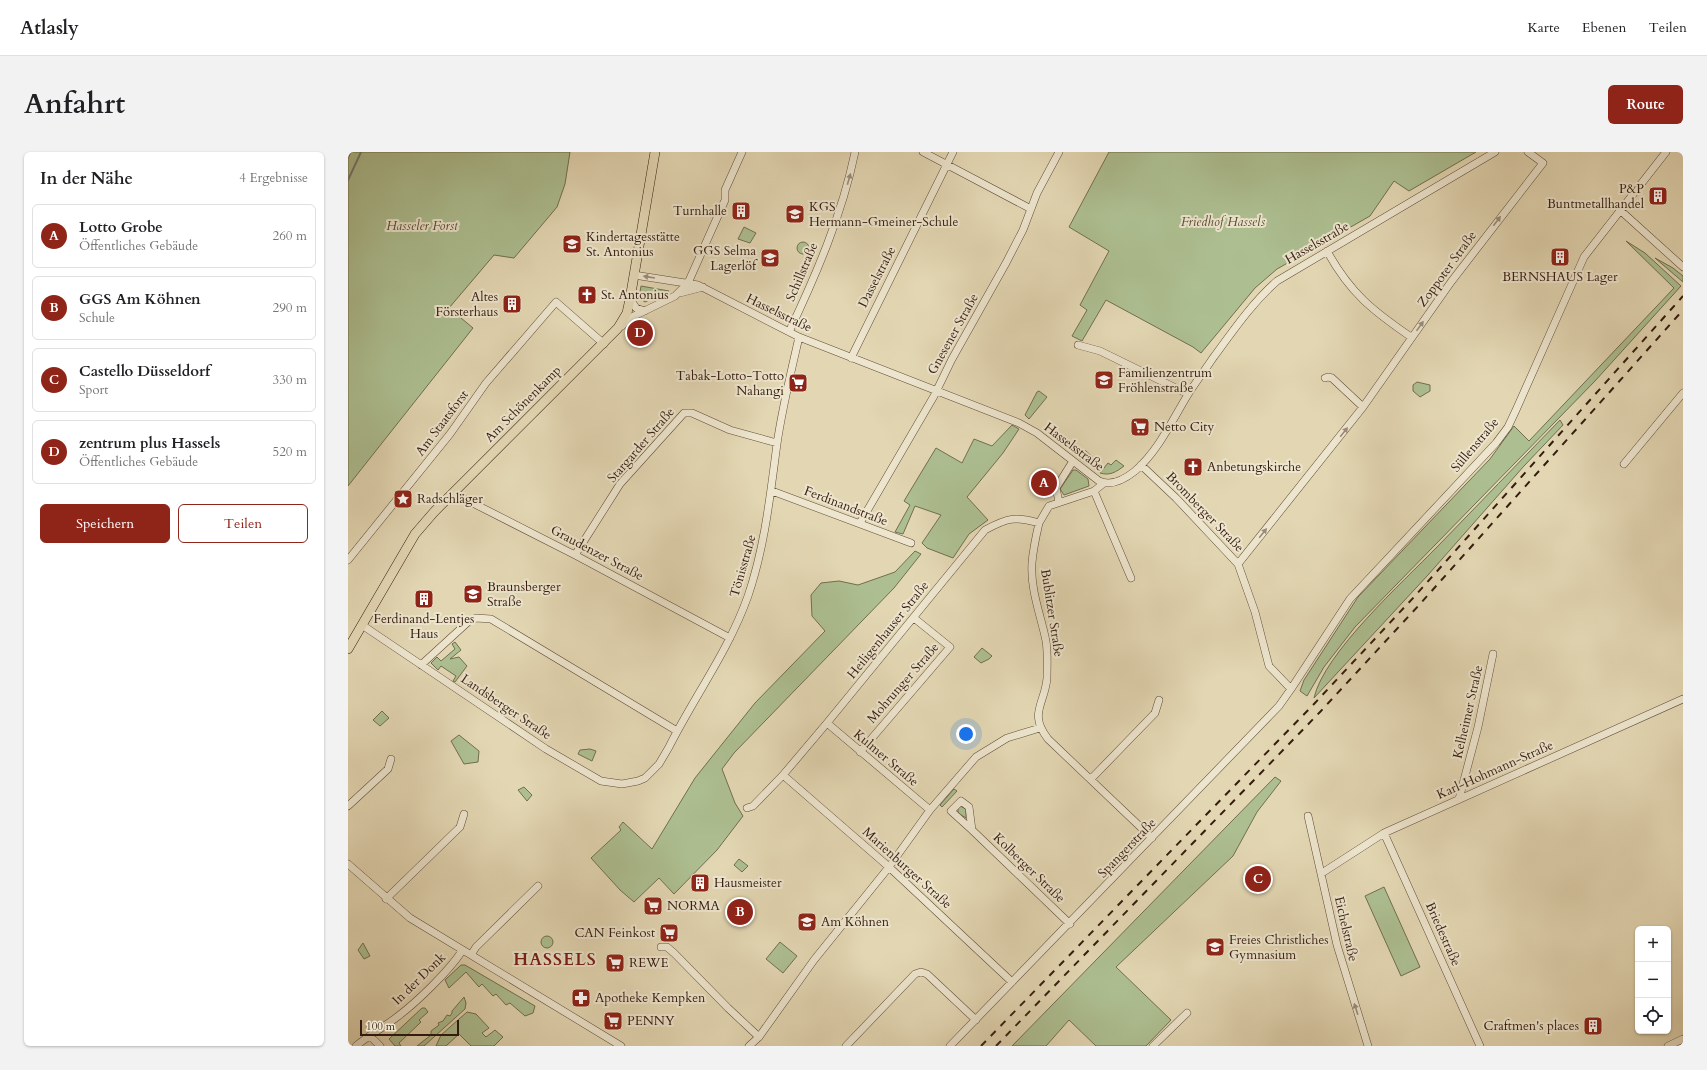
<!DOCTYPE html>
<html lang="de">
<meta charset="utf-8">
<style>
body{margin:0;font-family:Cardo,serif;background:#f2f2f2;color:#202124}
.controls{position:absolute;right:12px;bottom:12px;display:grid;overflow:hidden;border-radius:6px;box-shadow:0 1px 3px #0004}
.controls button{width:36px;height:36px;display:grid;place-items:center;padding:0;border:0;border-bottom:1px solid #e0e0e0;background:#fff;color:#202124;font:20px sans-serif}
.scale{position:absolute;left:12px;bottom:10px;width:99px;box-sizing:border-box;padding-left:4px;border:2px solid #351c0e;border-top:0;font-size:11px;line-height:14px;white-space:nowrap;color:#351c0e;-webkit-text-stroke:3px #ede5ce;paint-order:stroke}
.you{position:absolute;left:618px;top:582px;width:14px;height:14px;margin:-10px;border:3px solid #fff;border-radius:50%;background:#1a73e8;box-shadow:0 0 0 6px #1a73e833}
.badge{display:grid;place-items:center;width:26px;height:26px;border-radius:50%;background:#8f2418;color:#fff;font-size:13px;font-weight:700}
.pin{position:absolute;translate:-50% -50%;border:2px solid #fff;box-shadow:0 1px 4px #0006}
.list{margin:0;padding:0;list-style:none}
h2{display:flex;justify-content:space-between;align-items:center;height:52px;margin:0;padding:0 16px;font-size:17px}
h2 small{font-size:13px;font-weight:400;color:#757577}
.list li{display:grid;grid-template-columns:26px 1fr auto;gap:12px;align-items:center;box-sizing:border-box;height:64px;margin:0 8px 8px;padding:0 8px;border:1px solid #e0e0e0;border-radius:6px}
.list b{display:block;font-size:15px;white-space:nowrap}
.list p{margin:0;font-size:13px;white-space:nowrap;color:#757577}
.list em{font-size:13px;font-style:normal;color:#757577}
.actions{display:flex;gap:8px;padding:12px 16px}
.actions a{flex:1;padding:9px 0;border:1px solid #8f2418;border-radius:6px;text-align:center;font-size:14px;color:#8f2418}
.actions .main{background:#8f2418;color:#fff}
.icon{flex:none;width:22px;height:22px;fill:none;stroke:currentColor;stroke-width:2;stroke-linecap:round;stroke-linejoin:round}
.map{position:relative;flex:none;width:1335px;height:894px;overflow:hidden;border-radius:6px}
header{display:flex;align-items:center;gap:24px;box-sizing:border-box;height:56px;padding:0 20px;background:#fff;border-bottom:1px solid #e0e0e0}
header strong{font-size:19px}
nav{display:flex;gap:22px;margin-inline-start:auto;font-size:14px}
.intro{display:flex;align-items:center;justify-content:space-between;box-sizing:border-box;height:96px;padding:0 24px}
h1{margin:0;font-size:28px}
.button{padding:10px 18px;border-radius:6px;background:#8f2418;color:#fff;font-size:14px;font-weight:700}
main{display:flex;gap:24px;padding:0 24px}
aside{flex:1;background:#fff;border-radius:6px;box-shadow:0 1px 3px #0004}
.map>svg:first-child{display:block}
</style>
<header>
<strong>Atlasly</strong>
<nav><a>Karte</a><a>Ebenen</a><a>Teilen</a></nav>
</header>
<div class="intro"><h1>Anfahrt</h1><a class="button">Route</a></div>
<main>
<aside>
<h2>In der Nähe<small>4 Ergebnisse</small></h2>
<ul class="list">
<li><span class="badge">A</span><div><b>Lotto Grobe</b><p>Öffentliches Gebäude</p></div><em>260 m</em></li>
<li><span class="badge">B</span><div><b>GGS Am Köhnen</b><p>Schule</p></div><em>290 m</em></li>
<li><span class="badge">C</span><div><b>Castello Düsseldorf</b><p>Sport</p></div><em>330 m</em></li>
<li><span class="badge">D</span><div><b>zentrum plus Hassels</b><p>Öffentliches Gebäude</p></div><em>520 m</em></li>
</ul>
<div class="actions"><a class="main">Speichern</a><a>Teilen</a></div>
</aside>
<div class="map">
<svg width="1335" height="894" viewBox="0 0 1335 894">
<rect width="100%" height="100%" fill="#e3d7b3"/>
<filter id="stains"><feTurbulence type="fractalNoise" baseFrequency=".005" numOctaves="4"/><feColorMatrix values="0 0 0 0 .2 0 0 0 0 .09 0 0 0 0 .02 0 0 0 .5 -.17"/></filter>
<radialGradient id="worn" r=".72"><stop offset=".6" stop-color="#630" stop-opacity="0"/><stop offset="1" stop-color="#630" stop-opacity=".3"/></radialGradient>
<!-- green -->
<path fill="#adbf91" stroke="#716e50" d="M3,0H222L217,32L209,55L166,106L146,103L101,156L125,176L0,334V7Z
M761,0H1128L1061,39L1046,29L1022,64L929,117L907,136L853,201L845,195L758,148L734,189L724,184L739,158L732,153L761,99L721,75Z
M396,75L408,81L402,91L390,87Z
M1278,89L1297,101L1333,134L1247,229L1007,475L976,515L959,544L952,539L956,528L1010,445L1142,307L1166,274L1181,289L1326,136Z
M449 96a6 6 0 1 1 12 0a6 6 0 1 1-12 0Z
M1307,106L1325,116L1335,124V130Z
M293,134L321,139L297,150L291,146Z
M1069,230L1082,233V239L1072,245L1065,239V233Z
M691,239L699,245L681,267L677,263L689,240Z
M1212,268L1215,273L1176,314L1080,423L966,546C976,501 1055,430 1089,395C1130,353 1171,310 1212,268Z
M664,273L671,277L655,301L619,345L640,368L621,382L605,406L579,396L574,391L593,363L567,354L555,382L547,380L562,353L556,349L588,296L614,311L626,287L644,294Z
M737,298L754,314L750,319L731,306Z
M768,308L776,314C768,320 762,324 752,321L760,311L763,313Z
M725,318H728L740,327L741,334L716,343L712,337Z
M567,399L573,402L546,436L386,601L374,617L387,651L395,664L369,698L326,742L311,726L286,750L272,738L243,706L273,678L271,675L275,670L304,697L347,626L407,551L477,479L464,464L463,443L473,431L491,429L510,433L547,420Z
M107,490L113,498L102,507L111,505L119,514L107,530L105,529L108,524L93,514L90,518L83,511L89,505L93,509L107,497L104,492Z
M634,496L644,504L641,507L633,511L626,505Z
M34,559L41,566L32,574L25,568Z
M111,583L131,599L130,610L116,612L103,589Z
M242,597L248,599L244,609L230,602L232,598Z
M927,625L933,629L909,660L885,704L768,815L823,868L798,894H748L721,868L698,894H664Z
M176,635L184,643L179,649L170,638Z
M606,637L609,639L594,655L592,653Z
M612,654L618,657V666L610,661V656Z
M391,707L400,714L394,720L386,713Z
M1036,735L1072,815L1053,824L1017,744Z
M193 790a6 6 0 1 1 12 0a6 6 0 1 1-12 0Z
M432,790L449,804L435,821L418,807Z
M15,791L22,804L16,807L10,798Z
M113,813H117L187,854L185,861L177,864L162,851L158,853L148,842L145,844L134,832L131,835L118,820L101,836L97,828Z
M116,845L118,851L117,857L76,894H69L83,883V879L91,873L90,871L95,869L99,863L102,864L104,861V859Z
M74,856H77L80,860L71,868L73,870L51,891L53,894H47L41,887Z
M119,860L128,862L141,876L134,881L138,885L147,878L155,885L146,894H123L111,882L98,894H88L93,883Z"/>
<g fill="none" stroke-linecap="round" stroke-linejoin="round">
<!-- stream -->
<path stroke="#707973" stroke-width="2" d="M0,28L13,0"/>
<!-- minor casing -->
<g stroke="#604b37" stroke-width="8">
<path id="minor" d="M575,0L683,57
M1273,59L1335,115
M979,99C1002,141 1025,159 1063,185
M286,123L350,133L451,185L671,271L689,281L751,329C764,335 777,327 787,319C810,299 824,269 839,244C847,231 857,218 865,206C885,179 904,151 929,129L1147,0
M332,141L355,135
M282,147L288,156L297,159
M274,174L282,166L327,144L340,131L377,48V38L394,0
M441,180C468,123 494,63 507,0
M730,193L752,199L840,242
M503,206L605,0
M977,226L980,225L984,226L1015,255
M1276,312L1335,241
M793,313L828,346L890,412L907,460L921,514L943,537
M424,339L563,391
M746,339L783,426
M104,342L111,344L227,403L382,486
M711,350L708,336L725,309
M512,371L586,244L604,207L658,111L675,78L689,41L711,0
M691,371C688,384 685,398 684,411C682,437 693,464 698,489C700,502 699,514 699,526C697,552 680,561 700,587L804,686
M227,403L272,332L336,261H344L382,278L429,291
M0,408L102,282L138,231L208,150L256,192
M890,412L1015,255L1103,130L1195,11L1180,0
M14,473L198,597L253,629L274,632L290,629L297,626L311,612L321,595C346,545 381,498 400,444C417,394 422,344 429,292C434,257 443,220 451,185
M73,513L120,470L128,466L143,467L329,579
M479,571L582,658
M512,600L602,495L566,466
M435,623L541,715L664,830
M743,627L807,561L811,548
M1111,647L1130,575L1145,502
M0,654L40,617L43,607
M399,656L405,654L435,623L479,571L637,378C659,366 667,364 691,371L701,354L746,339L756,331
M960,664L989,793L1020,894
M624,678L603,659L613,649L621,655L624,678L722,772
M1036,681L1132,894
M0,712L62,766L273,894
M974,721L1036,681L1335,547
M38,747L112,675L116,662
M313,795H319L326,801L380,856L411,885
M123,803L128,795L190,734
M22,884L32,894
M8,894C21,883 36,875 49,865C69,850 101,819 114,799
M401,894L411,885L466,808L541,715L582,658L628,605L659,586L692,576
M498,894L567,822L573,820L579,822L628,868
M602,894L931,554L943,537L1002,447L1148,291L1160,275L1168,258L1236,105L1318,0
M805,894L839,861
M1320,894L1335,887"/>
</g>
<!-- major casing -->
<g stroke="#351c0e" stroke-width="10">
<path id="major" d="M0,497L67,382L86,360L270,176L279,161L282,147L307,0"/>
</g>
<!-- minor -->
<use href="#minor" stroke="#ede5ce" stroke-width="7"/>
<!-- major -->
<use href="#major" stroke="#e3d7b3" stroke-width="9"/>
<!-- rail -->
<path stroke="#351c0e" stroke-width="2" stroke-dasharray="7 7" stroke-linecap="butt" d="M633,894L965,553L1066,445L1335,144
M648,894L972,560L1072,452L1335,158"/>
</g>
<!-- one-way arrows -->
<defs><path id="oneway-solid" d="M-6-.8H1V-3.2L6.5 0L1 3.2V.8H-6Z"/></defs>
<g fill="#9a8b78">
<use href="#oneway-solid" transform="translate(501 27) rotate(-74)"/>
<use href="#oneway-solid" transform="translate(1149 69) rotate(-53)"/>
<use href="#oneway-solid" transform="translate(301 125) rotate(-171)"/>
<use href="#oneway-solid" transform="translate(1072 174) rotate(-54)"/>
<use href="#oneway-solid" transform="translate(996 280) rotate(-51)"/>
<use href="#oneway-solid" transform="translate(915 381) rotate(-51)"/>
<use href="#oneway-solid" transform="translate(1008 857) rotate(-108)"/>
</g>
<!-- icons -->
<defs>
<g id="building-square" transform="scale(1)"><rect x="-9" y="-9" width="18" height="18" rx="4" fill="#8f2418" stroke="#ede5ce"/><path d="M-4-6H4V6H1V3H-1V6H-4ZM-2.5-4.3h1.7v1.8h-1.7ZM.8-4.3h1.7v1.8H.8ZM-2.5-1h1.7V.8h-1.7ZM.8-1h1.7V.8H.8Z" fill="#fff"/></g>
<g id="school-square" transform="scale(1)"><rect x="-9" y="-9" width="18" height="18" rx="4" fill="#8f2418" stroke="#ede5ce"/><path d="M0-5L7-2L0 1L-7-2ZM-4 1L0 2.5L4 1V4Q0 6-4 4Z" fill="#fff"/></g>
<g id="church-square" transform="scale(1)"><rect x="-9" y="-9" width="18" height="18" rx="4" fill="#8f2418" stroke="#ede5ce"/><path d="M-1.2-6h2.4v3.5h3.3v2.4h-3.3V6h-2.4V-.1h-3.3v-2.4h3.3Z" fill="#fff"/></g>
<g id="supermarket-square" transform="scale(1)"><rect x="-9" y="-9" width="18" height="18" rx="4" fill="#8f2418" stroke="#ede5ce"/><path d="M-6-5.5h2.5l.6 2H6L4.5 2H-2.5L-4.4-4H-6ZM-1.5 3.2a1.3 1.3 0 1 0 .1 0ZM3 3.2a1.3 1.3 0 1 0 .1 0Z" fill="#fff"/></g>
<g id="sight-square" transform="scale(1)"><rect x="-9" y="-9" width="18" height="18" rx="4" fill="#8f2418" stroke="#ede5ce"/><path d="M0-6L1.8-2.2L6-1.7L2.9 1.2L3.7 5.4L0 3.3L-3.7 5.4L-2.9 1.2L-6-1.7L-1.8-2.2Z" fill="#fff"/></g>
<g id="pharmacy-square" transform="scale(1)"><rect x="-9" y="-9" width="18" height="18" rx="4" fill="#8f2418" stroke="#ede5ce"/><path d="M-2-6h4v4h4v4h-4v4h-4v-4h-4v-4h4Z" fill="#fff"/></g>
</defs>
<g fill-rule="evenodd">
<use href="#building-square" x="1310" y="44"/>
<use href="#building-square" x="393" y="59"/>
<use href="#school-square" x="447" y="62"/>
<use href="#school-square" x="224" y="92"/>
<use href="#building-square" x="1212" y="105"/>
<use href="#school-square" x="422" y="106"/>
<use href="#church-square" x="239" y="143"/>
<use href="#building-square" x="164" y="152"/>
<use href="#school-square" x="756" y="228"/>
<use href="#supermarket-square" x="450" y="231"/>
<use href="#supermarket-square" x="792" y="275"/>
<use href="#church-square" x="845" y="315"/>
<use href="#sight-square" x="55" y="347"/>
<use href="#school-square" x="125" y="442"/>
<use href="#building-square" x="76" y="447"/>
<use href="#building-square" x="352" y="731"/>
<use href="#supermarket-square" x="305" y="754"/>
<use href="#school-square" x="459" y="770"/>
<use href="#supermarket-square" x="321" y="781"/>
<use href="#school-square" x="867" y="795"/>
<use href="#supermarket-square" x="267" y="811"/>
<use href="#pharmacy-square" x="233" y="846"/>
<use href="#supermarket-square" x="265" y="869"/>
<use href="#building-square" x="1245" y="874"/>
</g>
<g text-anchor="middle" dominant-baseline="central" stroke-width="4" stroke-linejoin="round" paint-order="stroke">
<!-- poi labels -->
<g font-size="13" fill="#351c0e" stroke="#ede5ce" text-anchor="start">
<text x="1296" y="37" text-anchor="end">P&amp;P<tspan x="1296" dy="15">Buntmetallhandel</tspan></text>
<text x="461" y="55">KGS<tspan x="461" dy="15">Hermann-Gmeiner-Schule</tspan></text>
<text x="379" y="59" text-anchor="end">Turnhalle</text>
<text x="238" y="85">Kindertagesstätte<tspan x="238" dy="15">St. Antonius</tspan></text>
<text x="408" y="99" text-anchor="end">GGS Selma<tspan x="408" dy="15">Lagerlöf</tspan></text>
<text x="1212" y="125" text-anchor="middle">BERNSHAUS Lager</text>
<text x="253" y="143">St. Antonius</text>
<text x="150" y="145" text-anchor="end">Altes<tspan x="150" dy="15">Försterhaus</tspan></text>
<text x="770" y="221">Familienzentrum<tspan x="770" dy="15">Fröhlenstraße</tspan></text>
<text x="436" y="224" text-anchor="end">Tabak-Lotto-Totto<tspan x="436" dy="15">Nahangi</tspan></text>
<text x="806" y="275">Netto City</text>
<text x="859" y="315">Anbetungskirche</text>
<text x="69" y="347">Radschläger</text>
<text x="139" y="435">Braunsberger<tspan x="139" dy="15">Straße</tspan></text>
<text x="76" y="467" text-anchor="middle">Ferdinand-Lentjes<tspan x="76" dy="15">Haus</tspan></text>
<text x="366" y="731">Hausmeister</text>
<text x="319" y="754">NORMA</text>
<text x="473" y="770">Am Köhnen</text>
<text x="307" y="781" text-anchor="end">CAN Feinkost</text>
<text x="881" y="788">Freies Christliches<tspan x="881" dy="15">Gymnasium</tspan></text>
<text x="281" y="811">REWE</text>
<text x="247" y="846">Apotheke Kempken</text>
<text x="279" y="869">PENNY</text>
<text x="1231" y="874" text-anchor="end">Craftmen's places</text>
</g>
<!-- park labels -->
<g font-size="13" font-style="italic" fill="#594d35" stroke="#ede5ce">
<text x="875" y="70">Friedhof Hassels</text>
<text x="74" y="74">Hasseler Forst</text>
</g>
<!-- street labels -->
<g font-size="13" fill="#351c0e" stroke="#ede5ce">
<text transform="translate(969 91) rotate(-30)">Hasselsstraße</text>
<text transform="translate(1099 117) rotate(-54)">Zoppoter Straße</text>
<text transform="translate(454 120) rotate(-67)">Schillstraße</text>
<text transform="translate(529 125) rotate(-63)">Dasselstraße</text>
<text transform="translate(431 161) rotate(26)">Hasselsstraße</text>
<text transform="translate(605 182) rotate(-61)">Gnesener Straße</text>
<text transform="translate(175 252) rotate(-45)">Am Schönenkamp</text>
<text transform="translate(94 271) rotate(-53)">Am Staatsforst</text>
<text transform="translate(293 293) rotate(-49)">Stargarder Straße</text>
<text transform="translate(1127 293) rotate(-50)">Süllenstraße</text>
<text transform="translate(726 295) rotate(37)">Hasselsstraße</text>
<text transform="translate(498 354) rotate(21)">Ferdinandstraße</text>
<text transform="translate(857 360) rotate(46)">Bromberger Straße</text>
<text transform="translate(249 401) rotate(28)">Graudenzer Straße</text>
<text transform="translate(395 414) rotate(-74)">Tönisstraße</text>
<text transform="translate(704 461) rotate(81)">Bublitzer Straße</text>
<text transform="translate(540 478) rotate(-51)">Heiligenhauser Straße</text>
<text transform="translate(555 531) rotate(-49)">Mohrunger Straße</text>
<text transform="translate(158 555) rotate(34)">Landsberger Straße</text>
<text transform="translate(1120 560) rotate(-77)">Kelheimer Straße</text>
<text transform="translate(538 606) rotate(40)">Kulmer Straße</text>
<text transform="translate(1147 618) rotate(-24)">Karl-Hohmann-Straße</text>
<text transform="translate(779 696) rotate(-46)">Spangerstraße</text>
<text transform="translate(559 716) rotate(42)">Marienburger Straße</text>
<text transform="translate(681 716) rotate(44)">Kolberger Straße</text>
<text transform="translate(998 777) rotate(77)">Eichelstraße</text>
<text transform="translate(1095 782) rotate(66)">Briedestraße</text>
<text transform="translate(71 827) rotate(-44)">In der Donk</text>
</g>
<!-- district labels -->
<g font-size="17" font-weight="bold" letter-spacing="1" fill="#7a1f14" stroke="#ede5ce">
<text x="207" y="807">HASSELS</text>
</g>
</g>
<rect width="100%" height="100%" filter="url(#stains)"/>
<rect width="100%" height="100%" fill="url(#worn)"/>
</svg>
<div class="controls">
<button>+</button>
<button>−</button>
<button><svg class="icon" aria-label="locate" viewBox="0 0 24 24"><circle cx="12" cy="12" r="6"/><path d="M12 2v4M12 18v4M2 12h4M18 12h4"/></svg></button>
</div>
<div class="scale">100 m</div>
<div class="you"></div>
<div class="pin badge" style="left:696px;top:331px">A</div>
<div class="pin badge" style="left:392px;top:760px">B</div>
<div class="pin badge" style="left:910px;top:727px">C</div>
<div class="pin badge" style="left:292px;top:181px">D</div>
</div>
</main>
